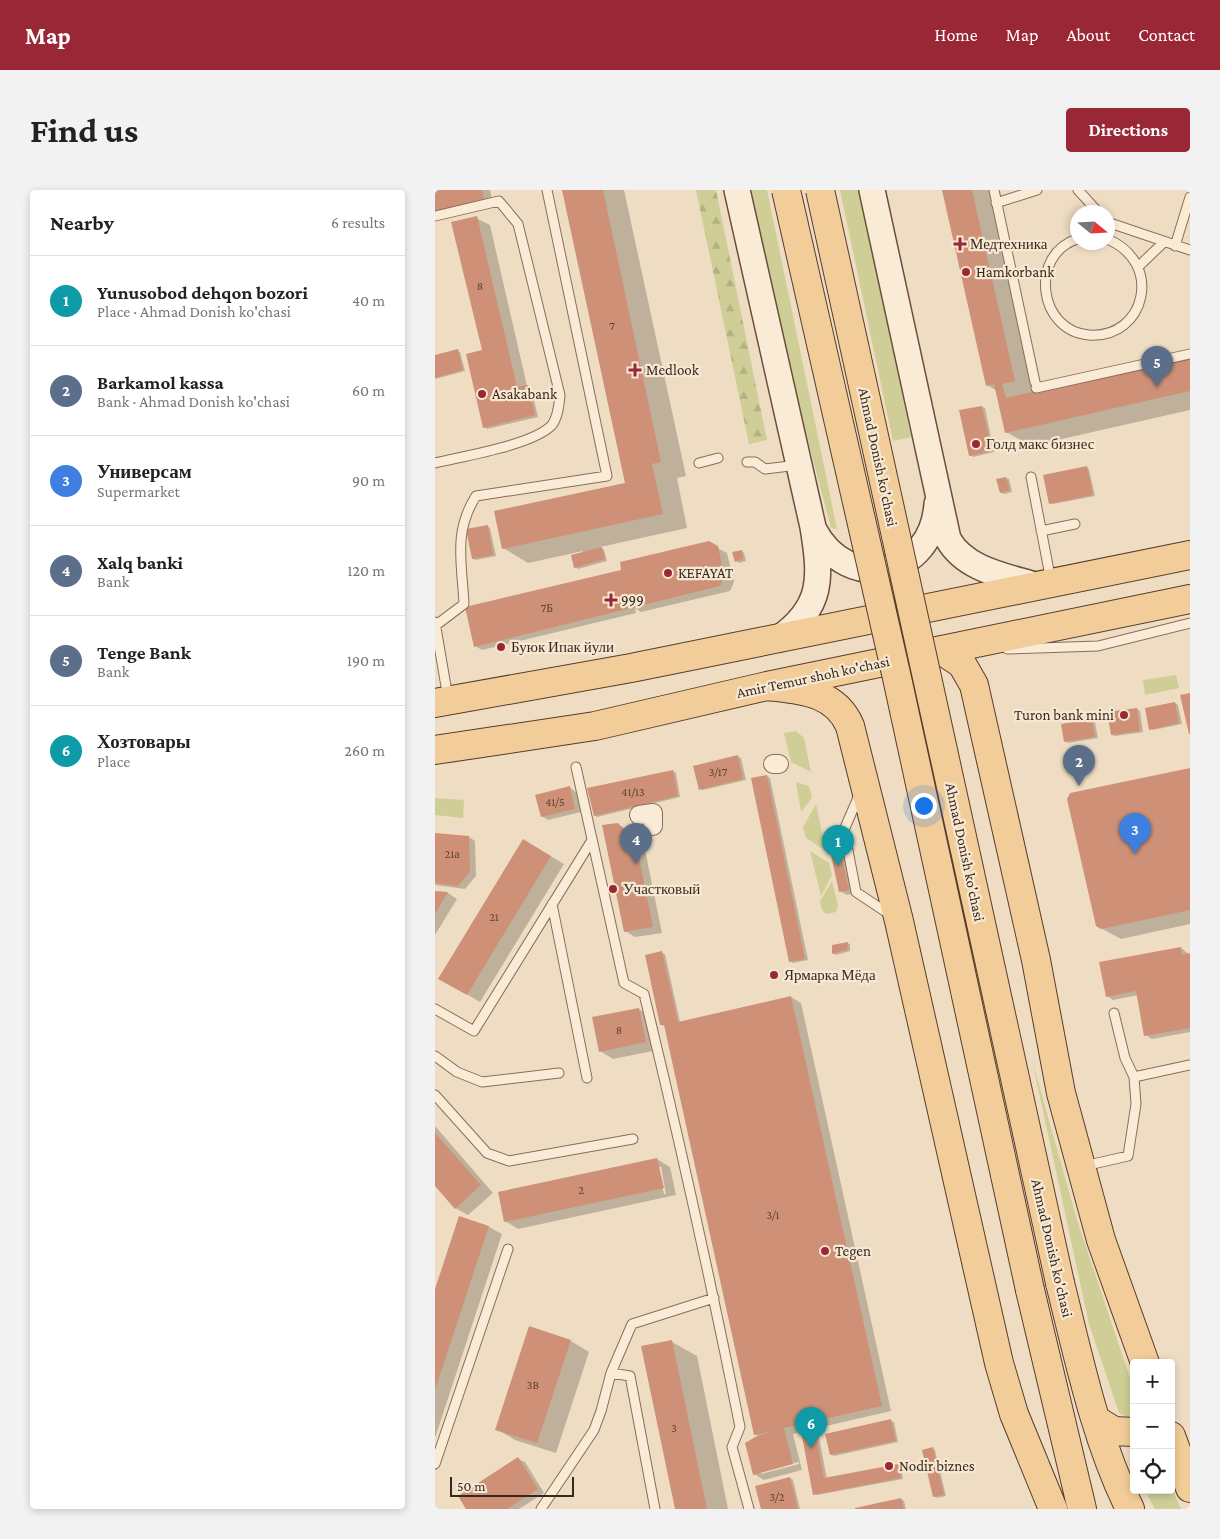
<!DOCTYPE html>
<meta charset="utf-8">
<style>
body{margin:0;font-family:"Crimson Pro",serif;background:#f2f2f2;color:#222}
.controls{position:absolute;right:15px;bottom:15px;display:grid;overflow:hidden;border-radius:5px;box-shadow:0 2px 8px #0003}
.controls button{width:45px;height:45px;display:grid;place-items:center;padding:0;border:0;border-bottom:1px solid #e0e0e0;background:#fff;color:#222;font:25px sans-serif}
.compass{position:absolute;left:635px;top:15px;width:45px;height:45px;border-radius:50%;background:#fff;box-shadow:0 2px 8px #0003;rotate:108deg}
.scale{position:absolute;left:15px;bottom:12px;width:124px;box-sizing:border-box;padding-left:5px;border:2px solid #39281e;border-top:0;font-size:14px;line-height:18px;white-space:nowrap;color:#39281e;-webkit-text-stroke:4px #f6e8d2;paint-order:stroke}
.you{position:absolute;left:488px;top:615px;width:18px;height:18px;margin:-12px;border:4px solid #fff;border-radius:50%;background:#1a73e8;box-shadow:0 0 0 8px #1a73e833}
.badge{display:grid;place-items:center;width:32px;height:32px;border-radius:50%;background:#9a2736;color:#fff;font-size:16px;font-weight:700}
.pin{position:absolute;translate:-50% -41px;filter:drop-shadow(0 1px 2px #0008)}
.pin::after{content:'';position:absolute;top:26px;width:18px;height:15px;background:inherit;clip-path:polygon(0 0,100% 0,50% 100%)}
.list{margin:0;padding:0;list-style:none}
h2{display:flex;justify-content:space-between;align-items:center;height:65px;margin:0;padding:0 20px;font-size:21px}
h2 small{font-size:16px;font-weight:400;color:#767676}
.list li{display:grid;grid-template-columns:32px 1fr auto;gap:15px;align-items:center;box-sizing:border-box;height:90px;padding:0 20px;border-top:1px solid #e0e0e0}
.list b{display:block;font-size:19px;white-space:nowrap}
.list p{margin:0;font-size:16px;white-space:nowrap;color:#767676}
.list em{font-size:16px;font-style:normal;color:#767676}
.icon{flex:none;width:28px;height:28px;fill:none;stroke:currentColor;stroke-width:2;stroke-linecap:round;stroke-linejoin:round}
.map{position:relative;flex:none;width:755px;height:1319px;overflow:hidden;border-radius:5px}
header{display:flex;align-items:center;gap:30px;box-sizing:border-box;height:70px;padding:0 25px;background:#9a2736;color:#fff}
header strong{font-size:24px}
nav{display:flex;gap:28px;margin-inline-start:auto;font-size:18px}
.intro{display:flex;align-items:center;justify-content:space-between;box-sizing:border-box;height:120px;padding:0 30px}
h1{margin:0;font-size:35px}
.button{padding:12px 22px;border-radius:5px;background:#9a2736;color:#fff;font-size:18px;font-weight:700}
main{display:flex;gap:30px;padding:0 30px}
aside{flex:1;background:#fff;border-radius:5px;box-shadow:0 2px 8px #0003}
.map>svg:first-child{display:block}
</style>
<header>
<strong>Map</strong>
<nav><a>Home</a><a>Map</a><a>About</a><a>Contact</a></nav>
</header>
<div class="intro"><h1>Find us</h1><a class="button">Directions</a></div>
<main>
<aside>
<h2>Nearby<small>6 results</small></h2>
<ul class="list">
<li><span class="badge" style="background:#0f9aa8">1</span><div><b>Yunusobod dehqon bozori</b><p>Place · Ahmad Donish ko'chasi</p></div><em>40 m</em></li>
<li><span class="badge" style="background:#5c6f8a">2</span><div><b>Barkamol kassa</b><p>Bank · Ahmad Donish ko'chasi</p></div><em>60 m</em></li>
<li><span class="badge" style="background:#3f7fe0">3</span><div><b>Универсам</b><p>Supermarket</p></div><em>90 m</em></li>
<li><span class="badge" style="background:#5c6f8a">4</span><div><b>Xalq banki</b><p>Bank</p></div><em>120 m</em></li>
<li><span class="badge" style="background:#5c6f8a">5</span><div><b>Tenge Bank</b><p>Bank</p></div><em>190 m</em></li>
<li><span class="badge" style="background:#0f9aa8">6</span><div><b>Хозтовары</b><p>Place</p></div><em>260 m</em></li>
</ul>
</aside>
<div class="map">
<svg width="755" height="1319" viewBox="0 0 755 1319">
<defs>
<pattern id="forest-firs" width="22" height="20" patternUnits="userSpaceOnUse" patternTransform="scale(1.25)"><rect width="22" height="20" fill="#cece96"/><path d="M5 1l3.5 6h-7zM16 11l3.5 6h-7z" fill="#b2b181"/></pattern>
</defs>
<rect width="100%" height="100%" fill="#efddc3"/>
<!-- grass -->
<path fill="#cece96" d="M315,0H332L402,339L396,338L371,243Z
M405,0H424L476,247L458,251Z
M741,485L744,498L710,505L708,490Z
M361,541L369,548L376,582L356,572L349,543Z
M361,592L374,596L377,608L366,622Z
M0,608L29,610L28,628L0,625Z
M381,614L391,661L371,648L368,637Z
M375,661L394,673L397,685L386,706Z
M397,691L403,715L401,722L391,724L387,720L385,711Z
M597,870L642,1030L699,1200V1226L694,1228L684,1223L654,1134Z
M736,1296L746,1319H720L710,1300H736Z"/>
<!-- forest -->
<path fill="url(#forest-firs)" d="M261,0H281L332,250L314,254Z"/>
<!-- shadow -->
<path fill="#0003" fill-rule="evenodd" d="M0,0H55L58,14L0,22Z
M128,0H189L251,286L242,288L252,338L165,357L169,360L172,371L143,379L140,377L148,361L93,373L68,358L191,294Z
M508,0H559L604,202L755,167V220L596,256L571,242L562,201L552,195Z
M41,28L55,35L92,196L96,198L103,227L52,239L49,237L48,161Z
M22,161L25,162L30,181L0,189V167Z
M547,217L550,218L559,262L538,267L535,265Z
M652,277L654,279L660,306L618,314L615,313Z
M571,288L574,289L577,302L569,304L566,302Z
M52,336L55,338L61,366L41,370L38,369Z
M273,353L292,363L299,392L295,401L206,422L200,418L201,423L47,460L40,456L186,381Z
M307,361L309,363L311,371L304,373L302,371Z
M740,513L743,515L747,534L718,540L715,539Z
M702,519L705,521L708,542L680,546L677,545Z
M657,531L660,532L663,548L633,553L631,551Z
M303,567L306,568L311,590L268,600L265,599Z
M755,579V734L686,749L662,736Z
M238,581L241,583L245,607L162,627L160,625Z
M332,586L335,588L373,770L358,773L355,771Z
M135,598L141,602L146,622L113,630L107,626Z
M183,634L208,650L227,743L200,747L190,741Z
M0,644L34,647L40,651L41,686L30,699L0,695Z
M88,650L129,674L45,812L4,788Z
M402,650L409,654L420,703L412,705L405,701Z
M0,703H13L22,709L0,745Z
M412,753L415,754V761L401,765L398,763Z
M746,758L755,765V842L717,849L711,845L703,805L678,810L672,806Z
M227,763L230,764L245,832L356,807L366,813L456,1221L378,1239L383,1242L392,1289L463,1275L466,1277L468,1289L382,1305L379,1304L367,1242L358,1244L367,1280L329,1290L319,1284L325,1247L320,1244L230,836L226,835ZM364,1272V1274L326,1284V1282Z
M203,819L217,826L223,860L178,869L165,861Z
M0,936L58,1003L33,1025L20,1018L0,994Z
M222,969L235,977L241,1005L83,1039L70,1031ZM223,977H226L231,1004H229Z
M25,1027L54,1037L67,1044L0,1248V1103Z
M136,1151L154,1162L121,1263L80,1250L62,1239Z
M237,1152L262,1166L293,1319H241Z
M456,1231L459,1232L463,1252L399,1266L396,1264Z
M497,1258L500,1260L511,1306L502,1308L499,1306Z
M83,1269L90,1272L109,1303L84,1319H33Z
M355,1288L358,1290L365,1319H327Z
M466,1309L469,1311L471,1319H423Z"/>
<!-- building -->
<path fill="#ce9177" d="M0,0H47L49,9L0,20Z
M127,0H168L226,272L217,274L228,324L67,359L59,321L190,293Z
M507,0H537L580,191L567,194L571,208L755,166V201L570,243L559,194L551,196Z
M42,26L82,197L93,195L100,225L48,238L31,164L47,160L16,32Z
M23,159L28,180L0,188V165Z
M547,216L557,261L534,266L524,220Z
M652,276L658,305L614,314L608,285Z
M571,287L575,300L565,303L561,289Z
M53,335L58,365L37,369L31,339Z
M274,351L283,356L289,386L285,396L39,457L30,417L186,380L185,372Z
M167,357L170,369L139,378L136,365Z
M307,360L308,369L300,372L297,362Z
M755,503V544H754L745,505Z
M740,512L744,533L714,540L710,518Z
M702,518L705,541L676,545L672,522Z
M657,529L660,547L629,552L626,534Z
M303,565L308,589L264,600L258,576Z
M755,578V720L666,739L661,736L632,609L635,603Z
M238,580L243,606L159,626L152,598Z
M332,585L370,769L354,772L316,588Z
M135,596L140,619L106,627L100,605Z
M183,633L191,642L199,643L218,737L189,742L167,635Z
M0,643L34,646L35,682L23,696L0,693Z
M88,649L116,666L32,805L3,789Z
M403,649L414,700L404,702L393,651Z
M0,701L13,702L0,724Z
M413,752L412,760L397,764V755Z
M746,757L747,765L755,763V838L709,846L701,801L671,807L664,772Z
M227,761L243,832L356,806L447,1216L349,1238L358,1274L318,1285L310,1253L322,1246L339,1241L319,1245L229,835H225L210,765Z
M204,818L211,852L164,862L157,827Z
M0,943L46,995L20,1019L0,996Z
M222,968L229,998L69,1032L63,1002Z
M24,1026L54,1036L0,1200V1099Z
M94,1136L136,1150L102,1253L60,1240Z
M237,1150L272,1319H240L206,1156Z
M456,1229L461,1251L395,1265L390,1244Z
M380,1239L389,1288L463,1274L466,1288L378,1305L366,1241Z
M498,1257L509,1305L498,1307L487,1260Z
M83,1267L103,1299L72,1319H31L23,1306Z
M355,1287L363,1319H326L320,1296Z
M466,1308L469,1319H420V1318Z"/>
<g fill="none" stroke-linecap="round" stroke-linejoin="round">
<!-- lane casing -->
<g stroke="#8a6d59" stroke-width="11">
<path id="lane" d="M559,0L600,192
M643,0L663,22
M561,13L602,0
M0,26L64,11L83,34L125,205C124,215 123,227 117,235C98,255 29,266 0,273
M672,32L755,60
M642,49C594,65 603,141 654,145C711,149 729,72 672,49
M740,56L755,7
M704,76L729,52
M601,198L755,164
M312,272H320L330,279L363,275
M264,273L283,268
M596,287L616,391
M606,341L640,334
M0,432L13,508
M0,436L29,414C27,373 18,342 41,306L172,286L112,0
M572,459L663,456L755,433
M141,577L189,793L209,804C244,948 276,1092 305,1237L297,1257L314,1319
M425,603L409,640L421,702L457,726
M117,714L152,888
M0,819L39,841L157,650
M0,866L22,882L47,892L124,883
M699,887L755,875
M0,905L52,963L74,971L198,949
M649,976L693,966L701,914L699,887L690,868L679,823
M176,1183L195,1186L220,1319
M0,1274L73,1059
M106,1319L159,1240L166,1221L176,1183L197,1134L279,1108"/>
</g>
<!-- street casing -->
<g stroke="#8a6d59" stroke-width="20">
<path id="street" d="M338,574H344
M204,625L218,623V636"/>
</g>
<!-- secondary casing -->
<g stroke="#6c4e3c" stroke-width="28">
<path id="secondary" d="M302,0L378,337C386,387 389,417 343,449
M437,0L513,349C530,380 571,386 603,396
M379,340C413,404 497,387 502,314"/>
</g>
<!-- primary casing -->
<g stroke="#573c2d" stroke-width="30">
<path id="primary" d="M506,460L527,474L539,495L601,770L626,903L666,1050L710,1173
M332,496C365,500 400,501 415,536L464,731L564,1173L579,1224L618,1319
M0,513L196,478L755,365
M0,560L160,536L332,496L755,409
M625,1093C644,1169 660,1248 695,1319
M595,1100L647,1319
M661,1230L679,1241L699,1242
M736,1246L755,1298"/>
</g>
<!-- lane -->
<use href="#lane" stroke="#faebd6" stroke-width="9"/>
<!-- street -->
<use href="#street" stroke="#faebd6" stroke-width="18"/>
<!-- secondary -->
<use href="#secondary" stroke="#faebd6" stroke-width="25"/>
<!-- primary -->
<use href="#primary" stroke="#f3cd99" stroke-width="28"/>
<!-- primary-bridge casing -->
<g stroke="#573c2d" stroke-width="30" stroke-linecap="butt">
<path id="primary-bridge" d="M351,0L462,488L595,1100
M385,0L625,1093"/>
</g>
<!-- primary-bridge -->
<use href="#primary-bridge" stroke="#f3cd99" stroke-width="28"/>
</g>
<!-- markers -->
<g fill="#9a2736" stroke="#f6e8d2" stroke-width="2">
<path d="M522.5 46.5h5v5h5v5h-5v5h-5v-5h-5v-5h5z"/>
<circle cx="531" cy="82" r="5"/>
<path d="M197.5 172.5h5v5h5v5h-5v5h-5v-5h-5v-5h5z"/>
<circle cx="47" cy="204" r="5"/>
<circle cx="541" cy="254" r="5"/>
<circle cx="233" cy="383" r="5"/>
<path d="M173.5 402.5h5v5h5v5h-5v5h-5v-5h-5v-5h5z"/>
<circle cx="66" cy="457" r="5"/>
<circle cx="689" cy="525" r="5"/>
<circle cx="178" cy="699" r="5"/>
<circle cx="339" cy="785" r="5"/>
<circle cx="390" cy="1061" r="5"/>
<circle cx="454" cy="1276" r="5"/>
</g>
<g text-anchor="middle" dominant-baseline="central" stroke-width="4.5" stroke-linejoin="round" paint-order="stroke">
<!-- number labels -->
<g font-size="12" fill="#5e4234">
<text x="45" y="96">8</text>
<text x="177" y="136">7</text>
<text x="112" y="418">7Б</text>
<text x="283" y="582">3/17</text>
<text x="198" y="602">41/13</text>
<text x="120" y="612">41/5</text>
<text x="17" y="664">21а</text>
<text x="59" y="727">21</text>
<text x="184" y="840">8</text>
<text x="146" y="1000">2</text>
<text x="338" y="1025">3/1</text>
<text x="98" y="1195">3B</text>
<text x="239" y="1238">3</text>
<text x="342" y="1307">3/2</text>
</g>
<!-- poi labels -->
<g font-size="15" fill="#39281e" stroke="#f6e8d2" text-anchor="start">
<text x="535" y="54">Медтехника</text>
<text x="541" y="82">Hamkorbank</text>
<text x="211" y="180">Medlook</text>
<text x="57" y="204">Asakabank</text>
<text x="551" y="254">Голд макс бизнес</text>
<text x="243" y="383">KEFAYAT</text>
<text x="186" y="410">999</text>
<text x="76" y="457">Буюк Ипак йули</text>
<text x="679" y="525" text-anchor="end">Turon bank mini</text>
<text x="188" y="699">Участковый</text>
<text x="349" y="785">Ярмарка Мёда</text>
<text x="400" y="1061">Tegen</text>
<text x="464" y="1276">Nodir biznes</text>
</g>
<!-- street labels -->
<g font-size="15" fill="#39281e" stroke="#f6e8d2">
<text transform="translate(443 267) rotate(78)">Ahmad Donish ko'chasi</text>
<text transform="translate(378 487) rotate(-12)">Amir Temur shoh ko'chasi</text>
<text transform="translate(530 662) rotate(78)">Ahmad Donish ko'chasi</text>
<text transform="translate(617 1058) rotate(77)">Ahmad Donish ko'chasi</text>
</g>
</g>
</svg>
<div class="controls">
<button>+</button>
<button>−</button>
<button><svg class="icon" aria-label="locate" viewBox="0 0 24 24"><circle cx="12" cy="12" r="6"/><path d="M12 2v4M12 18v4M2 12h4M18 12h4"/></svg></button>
</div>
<svg class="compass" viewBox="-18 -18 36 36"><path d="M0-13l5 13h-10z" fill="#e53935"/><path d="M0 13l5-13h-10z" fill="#767676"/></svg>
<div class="scale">50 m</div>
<div class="you"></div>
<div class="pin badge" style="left:403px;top:676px;background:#0f9aa8">1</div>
<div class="pin badge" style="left:644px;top:596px;background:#5c6f8a">2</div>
<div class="pin badge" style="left:700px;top:664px;background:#3f7fe0">3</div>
<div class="pin badge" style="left:201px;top:674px;background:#5c6f8a">4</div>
<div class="pin badge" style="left:722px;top:197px;background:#5c6f8a">5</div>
<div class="pin badge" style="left:376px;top:1258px;background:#0f9aa8">6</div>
</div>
</main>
